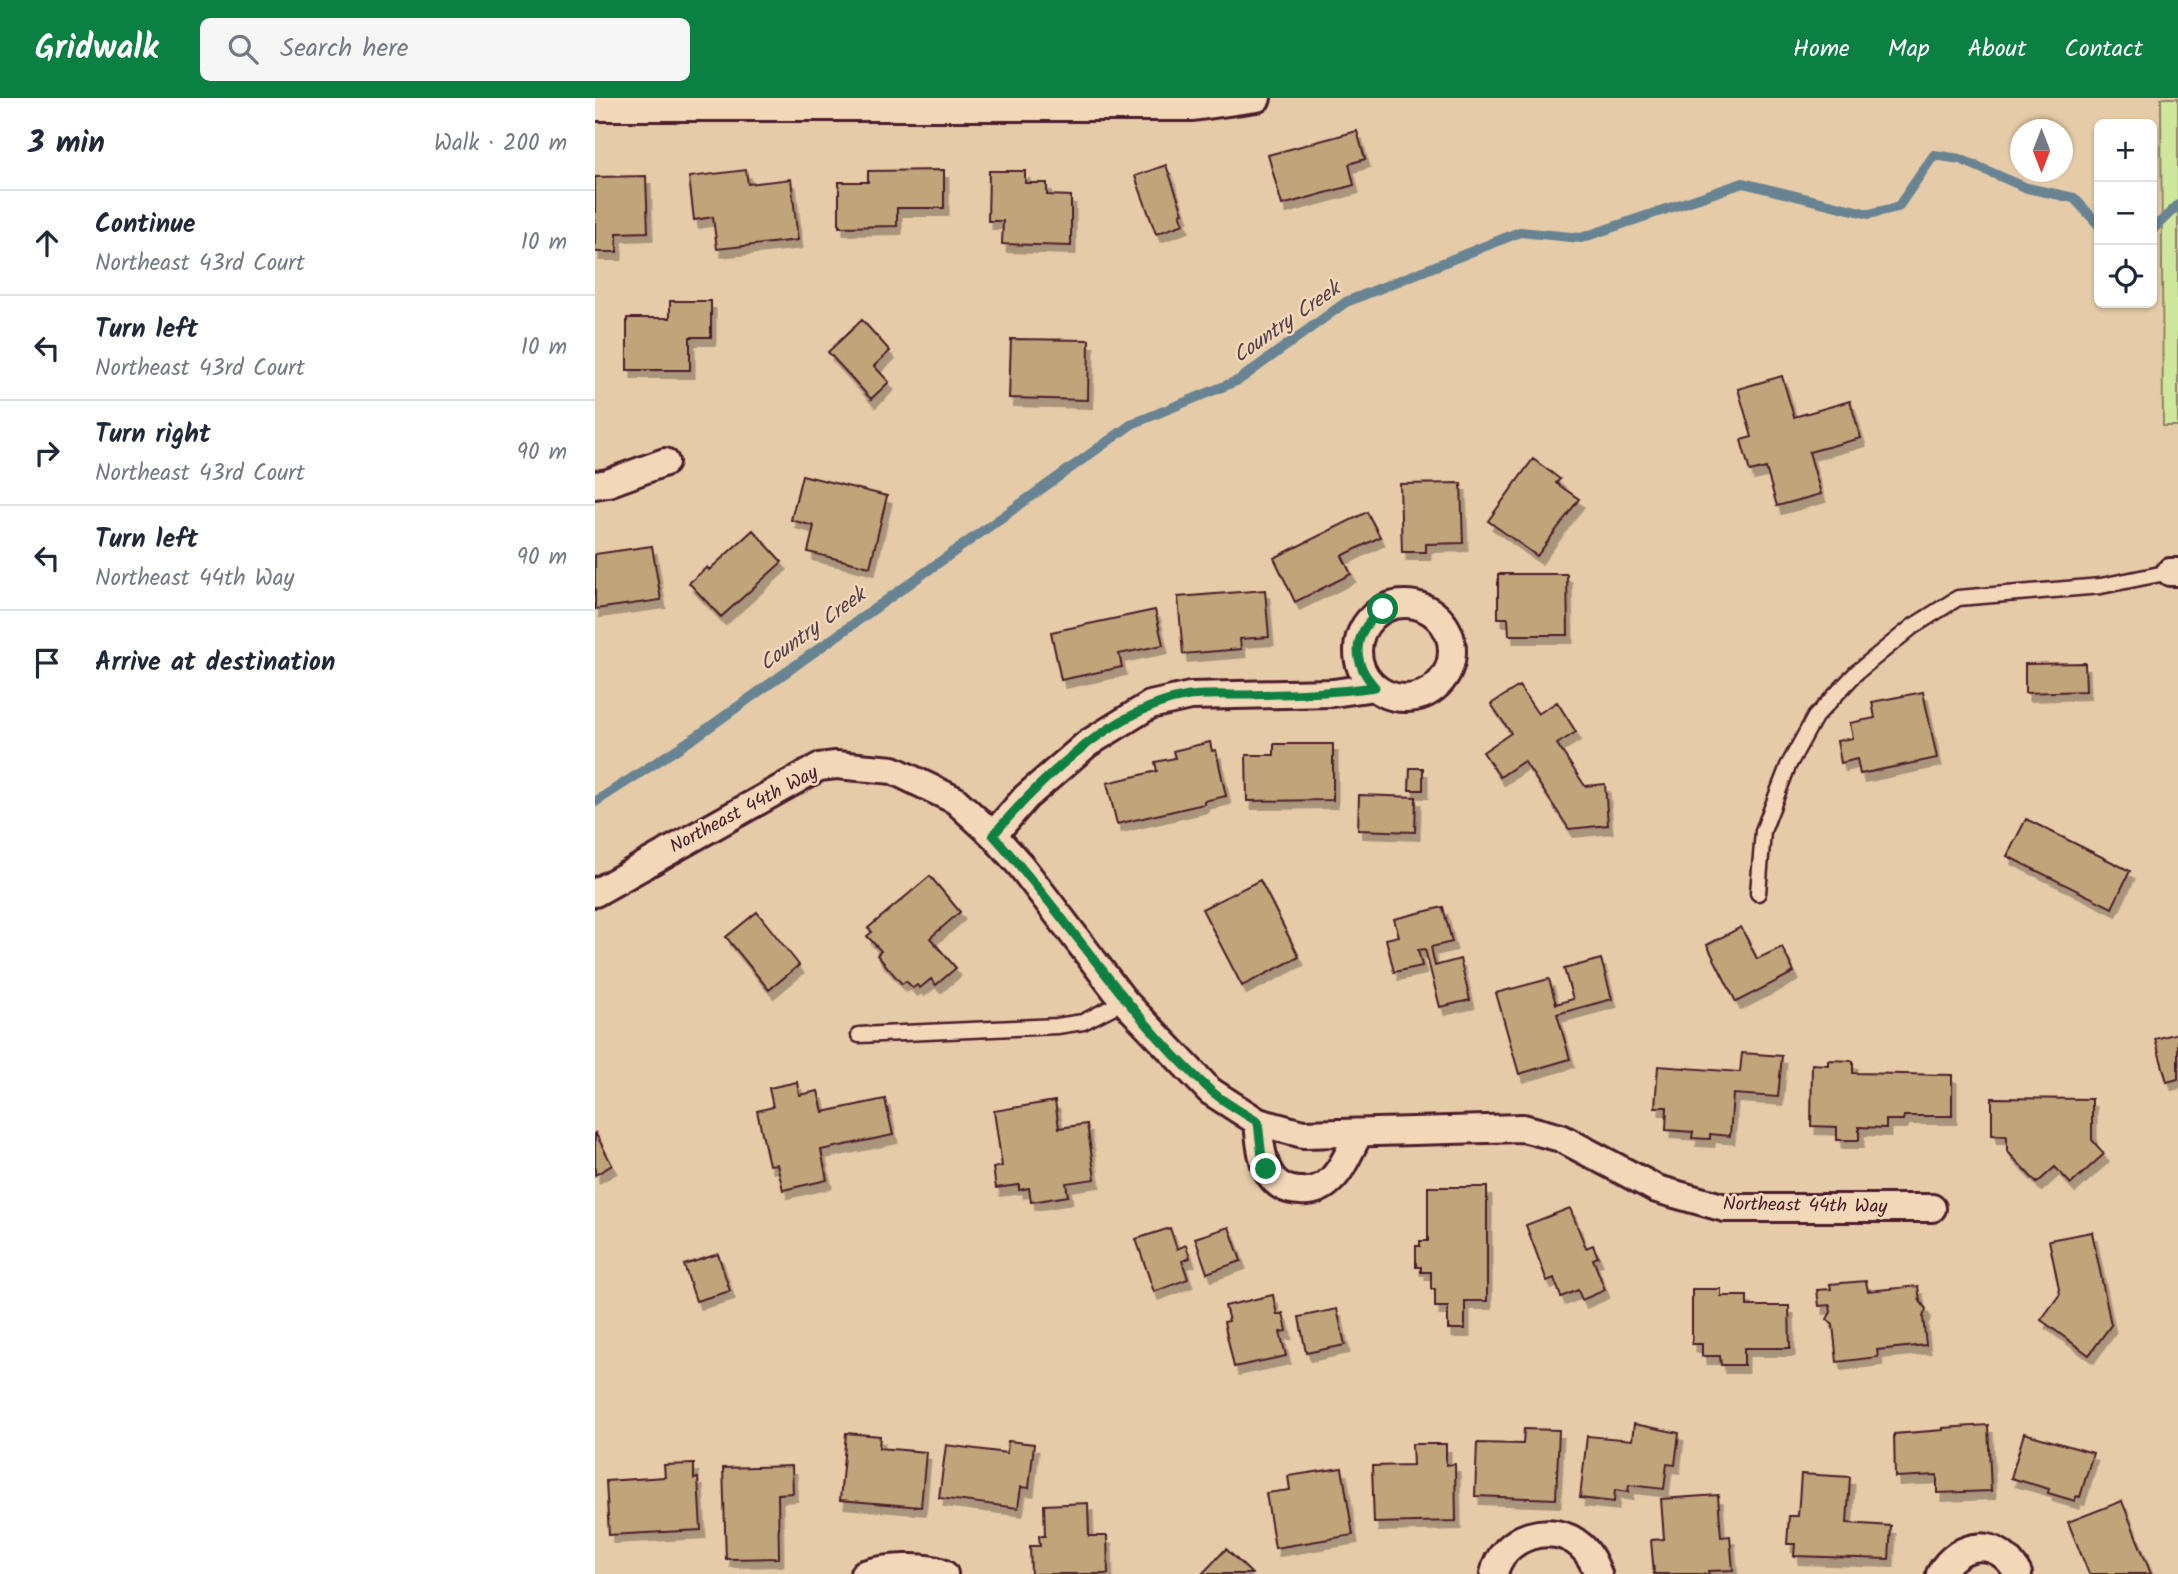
<!DOCTYPE html>
<meta charset="utf-8">
<style>
body{margin:0;font-family:Kalam,sans-serif;background:#f6f6f7;color:#1f2937}
.controls{position:absolute;right:21px;top:21px;display:grid;overflow:hidden;border-radius:10px;box-shadow:0 2px 5px #0004}
.controls button{width:63px;height:63px;display:grid;place-items:center;padding:0;border:0;border-bottom:2px solid #e0e1e3;background:#fff;color:#1f2937;font:35px sans-serif}
.compass{position:absolute;left:1415px;top:21px;width:63px;height:63px;border-radius:50%;background:#fff;box-shadow:0 2px 5px #0004;rotate:180deg}
.stop{position:absolute;width:21px;height:21px;margin:-16px;border:5px solid #0b8043;border-radius:50%;background:#fff}
.stop.end{background:#0b8043;border-color:#fff;box-shadow:0 2px 7px #0008}
.list{margin:0;padding:0;list-style:none}
h2{display:flex;justify-content:space-between;align-items:center;height:91px;margin:0;padding:0 28px;font-size:30px}
h2 small{font-size:23px;font-weight:400;color:#747a83}
.list li{display:grid;grid-template-columns:46px 1fr auto;gap:21px;align-items:center;box-sizing:border-box;height:105px;padding:0 28px;border-top:2px solid #e0e1e3}
.list b{display:block;font-size:26px;white-space:nowrap}
.list p{margin:0;font-size:23px;white-space:nowrap;color:#747a83}
.list em{font-size:23px;font-style:normal;color:#747a83}
.icon{flex:none;width:38px;height:38px;fill:none;stroke:currentColor;stroke-width:2;stroke-linecap:round;stroke-linejoin:round}
.map{position:relative;flex:none;width:1583px;height:1476px;overflow:hidden}
header{display:flex;align-items:center;gap:42px;box-sizing:border-box;height:98px;padding:0 35px;background:#0b8043;color:#fff}
header strong{font-size:33px}
nav{display:flex;gap:38px;margin-inline-start:auto;font-size:24px}
.search{width:490px;height:63px;background:#f6f6f7;display:flex;align-items:center;gap:18px;box-sizing:border-box;padding:0 24px;border-radius:10px;color:#747a83;font-size:26px}
main{display:flex}
aside{flex:1;background:#fff}
.map>svg:first-child{display:block}
</style>
<header>
<strong>Gridwalk</strong>
<div class="search"><svg class="icon" aria-label="search" viewBox="0 0 24 24"><circle cx="10" cy="10" r="6"/><path d="M15 15l6 6"/></svg>Search here</div>
<nav><a>Home</a><a>Map</a><a>About</a><a>Contact</a></nav>
</header>
<main>
<aside>
<h2>3 min<small>Walk · 200 m</small></h2>
<ul class="list">
<li><svg class="icon" aria-label="ahead" viewBox="0 0 24 24"><path d="M12 20V5M6 11l6-6 6 6"/></svg><div><b>Continue</b><p>Northeast 43rd Court</p></div><em>10 m</em></li>
<li><svg class="icon" aria-label="left" viewBox="0 0 24 24"><path d="M17 20v-9H6M10 6l-5 5 5 5"/></svg><div><b>Turn left</b><p>Northeast 43rd Court</p></div><em>10 m</em></li>
<li><svg class="icon" aria-label="right" viewBox="0 0 24 24"><path d="M7 20v-9h11M14 6l5 5-5 5"/></svg><div><b>Turn right</b><p>Northeast 43rd Court</p></div><em>90 m</em></li>
<li><svg class="icon" aria-label="left" viewBox="0 0 24 24"><path d="M17 20v-9H6M10 6l-5 5 5 5"/></svg><div><b>Turn left</b><p>Northeast 44th Way</p></div><em>90 m</em></li>
<li><svg class="icon" aria-label="arrive" viewBox="0 0 24 24"><path d="M6 21V4h12l-3 4 3 4H6"/></svg><div><b>Arrive at destination</b></div></li>
</ul>
</aside>
<div class="map">
<svg width="1583" height="1476" viewBox="0 0 1583 1476">
<defs>
<filter id="shadow"><feDropShadow dx="4.5" dy="8" stdDeviation="0" flood-color="#0004"/></filter>
</defs>
<rect width="100%" height="100%" fill="#e6cba8"/>
<filter id="ink" filterUnits="userSpaceOnUse"><feTurbulence type="fractalNoise" baseFrequency=".0143" numOctaves="2"/><feDisplacementMap in="SourceGraphic" scale="14" xChannelSelector="R" yChannelSelector="G"/><feConvolveMatrix kernelMatrix="1 2 1 2 8 2 1 2 1" color-interpolation-filters="sRGB"/></filter>
<g filter="url(#ink)">
<!-- green -->
<path fill="#cfe79d" stroke="#8c8364" stroke-width="2" d="M1566,0H1583V328H1568Z"/>
<g fill="none" stroke-linecap="round" stroke-linejoin="round">
<!-- stream -->
<path stroke="#678493" stroke-width="10" d="M1557,132L1583,107
M0,704L102,638L537,326L644,282L751,204L925,134L986,140L1148,85L1274,116L1303,109L1339,57L1365,61L1432,90L1479,100L1504,127"/>
</g>
<!-- building -->
<path fill="#c1a57a" stroke="#4a1f2b" stroke-width="2" filter="url(#shadow)" d="M762,33L770,61L754,66L759,87L687,107L673,57Z
M571,67L588,115L585,116L589,126L561,136L540,78Z
M151,72L153,86L196,81L203,142L122,151L118,119L99,122L94,79Z
M349,72V110H302V128L244,129V84H273V73Z
M394,73H430V85H452V97L476,98V148L407,146L408,123H393Z
M51,78L53,134L22,135V154H0V79Z
M75,203H116V239H95V272H32V220H75Z
M267,222L295,253L279,268L294,284L276,301L233,254Z
M416,241L494,242L493,302L414,300Z
M1187,278L1199,319L1255,303L1266,340L1214,354L1226,396L1182,408L1171,370L1155,374L1146,342L1157,339L1143,291Z
M938,361L965,381L961,385L984,401L942,458L893,423Z
M207,377L292,398L275,469L213,454L219,428L196,422Z
M866,385L868,445L831,446V454H807L805,386Z
M772,414L785,439L747,458L756,476L700,504L679,460Z
M158,432L187,464L126,519L94,485L112,469L114,472Z
M57,448L66,502L0,511V456Z
M903,476H972L973,537H914L913,520H903Z
M670,492L674,539L645,541L646,551L588,556L583,499Z
M560,512L568,547L524,556L527,569L466,582L456,534Z
M1490,565L1491,593L1430,595V566Z
M924,588L943,616L962,604L981,634L962,646L990,688L1010,686L1013,727L974,731L929,663L905,679L888,654L916,635L896,606Z
M1328,594L1342,660L1265,676L1262,661L1246,665L1242,643L1258,640L1255,625L1280,620L1277,604Z
M615,644L617,653L621,652L631,698L609,703V706L522,726L512,685L562,673L560,664L580,660L578,653Z
M679,646H738V702L652,703L651,657H679Z
M815,670H828V692H814Z
M764,697L821,699L820,734L763,732Z
M1431,721L1535,773L1517,810L1412,758Z
M335,778L365,814L335,840L361,870L341,887L336,881L325,890L322,887L318,890L311,883L307,886L282,857L286,853L272,838L277,834L273,830Z
M665,782L704,859L647,888L607,811Z
M848,809L857,844L836,849L840,868L865,861L875,902L845,909L830,851L823,852L827,868L799,874L791,841L804,838L799,821Z
M162,814L204,867L174,892L131,839Z
M1146,829L1162,861L1187,849L1199,874L1141,904L1112,847Z
M1006,861L1017,901L962,916L975,961L924,976L901,895L954,881L961,906L978,901L969,871Z
M1583,935V981L1572,984L1560,941Z
M1147,955L1187,958L1183,999L1138,996L1135,1038L1115,1036V1041L1097,1040L1098,1034L1071,1032L1072,1009H1060L1063,968L1145,974Z
M1233,962L1258,963V975L1357,977V1018H1309L1308,1022H1291V1030L1264,1029V1042H1242V1029L1216,1028L1217,966L1233,967Z
M202,984L204,997L223,993L228,1014L290,1001L298,1037L226,1052L232,1082L188,1092L182,1066L174,1067L162,1013L178,1009L174,990Z
M1397,1000L1497,1001V1042L1509,1056L1476,1086L1460,1069L1442,1085L1412,1053V1038L1397,1037Z
M460,1003L464,1030L492,1026L500,1081L471,1085L473,1098L436,1104L434,1090L424,1092V1087L401,1090L398,1070L407,1068L399,1013Z
M0,1034L17,1067L0,1077Z
M833,1089H892V1203H870V1231H853V1209H840V1191H836V1174H826V1169H821V1148H825V1143H833Z
M975,1110L991,1150L998,1147L1003,1159L998,1161L1010,1192L987,1202L983,1192L966,1199L959,1180L952,1183L931,1127Z
M634,1129L646,1163L612,1175L600,1140Z
M575,1130L582,1151L591,1147L595,1160L587,1163L593,1181L559,1194L541,1141Z
M1497,1134L1516,1227L1494,1257L1446,1222L1465,1196L1454,1142Z
M123,1156L135,1193L101,1203L89,1167Z
M1271,1183L1273,1193L1323,1188L1325,1203L1331,1211L1328,1219L1331,1247L1282,1252L1283,1259L1242,1264L1238,1227L1232,1221L1236,1214L1235,1207L1224,1208L1222,1192L1236,1191L1235,1186Z
M1097,1191H1126V1198H1152V1208H1194L1195,1250H1149V1267H1126L1125,1258H1107V1246H1097Z
M678,1197L682,1217L688,1215L692,1233L685,1234L691,1258L639,1269L629,1224L634,1223L630,1208Z
M742,1211L750,1247L711,1255L704,1219Z
M1039,1326L1084,1335L1080,1367L1072,1366L1069,1391L1034,1387L1033,1394L1020,1392L1019,1404L985,1400L992,1338L1037,1342Z
M1393,1327L1396,1393L1342,1395V1377L1300,1379L1299,1336L1348,1332V1330Z
M929,1331L964,1332L961,1401L880,1398L882,1345L928,1346Z
M251,1335L285,1338L284,1350L331,1354L326,1409L245,1402Z
M1429,1335L1498,1355L1485,1399L1481,1398L1480,1403L1453,1395L1454,1391L1416,1380Z
M413,1343L439,1346L434,1390L426,1389L423,1410L344,1400L351,1347L412,1355Z
M817,1346H851V1367L860,1366L861,1423L779,1425L777,1368L818,1367Z
M99,1366V1381L103,1380L106,1432L14,1437L11,1383L70,1379L69,1367Z
M197,1368L198,1395L183,1396L184,1460L131,1461L128,1370Z
M747,1370L758,1437L680,1450L671,1395L695,1392L693,1378Z
M1206,1376L1255,1379L1252,1425L1296,1428L1294,1461L1199,1458L1200,1446H1192L1194,1418H1203Z
M1123,1397L1126,1439L1135,1438L1138,1472L1113,1473L1114,1476H1059L1056,1442L1069,1441L1066,1401Z
M1527,1403L1556,1476H1494L1473,1424Z
M493,1405L494,1438H512L513,1476H436L435,1448H445L444,1438H450L449,1407Z
M631,1451L657,1476H607Z"/>
<g fill="none" stroke-linecap="round" stroke-linejoin="round">
<!-- lane casing -->
<g stroke="#4a1f2b" stroke-width="19">
<path id="lane" d="M1163,795L1168,733L1193,668L1220,619L1262,574L1317,529L1363,500L1506,488L1575,474
M264,937L462,928L488,924L529,903"/>
</g>
<!-- street casing -->
<g stroke="#4a1f2b" stroke-width="32">
<path id="street" d="M0,9H598L662,0
M0,387L13,385L70,364
M1575,474H1583
M763 553a47 47 0 1 1 94 0a47 47 0 1 1-94 0Z
M398,737L431,699L492,646L555,607L595,598L738,595L780,589
M0,795L224,669L241,667L298,672L360,702L398,737L426,768L529,903L615,993L663,1024L708,1036L928,1030L966,1040L1062,1091L1130,1110H1337
M663,1024C666,1054 668,1092 706,1093C718,1094 728,1090 736,1082C748,1071 755,1051 764,1036
M269,1476C287,1470 333,1466 349,1476
M899,1476C907,1438 957,1422 986,1448C995,1456 999,1466 1003,1476
M1345,1476C1365,1442 1404,1439 1423,1476"/>
</g>
<!-- lane -->
<use href="#lane" stroke="#f3d7b9" stroke-width="14"/>
<!-- street -->
<use href="#street" stroke="#f3d7b9" stroke-width="26"/>
</g>
</g>
<g fill="none" stroke-linecap="round" stroke-linejoin="round" filter="url(#ink)">
<!-- route -->
<path stroke="#0b8043" stroke-width="9" d="M671,1071L667,1060L663,1024C647,1014 628,1004 614,991C531,916 473,819 398,737C446,681 517,610 594,598C613,596 633,597 652,597C695,596 737,595 780,589C754,561 759,533 788,511"/>
</g>
<g text-anchor="middle" dominant-baseline="central" stroke-width="5" stroke-linejoin="round" paint-order="stroke">
<!-- street labels -->
<g font-size="19" fill="#4a1f2b" stroke="#f3d7b9">
<text transform="translate(149 712) rotate(-28)">Northeast 44th Way</text>
<text transform="translate(1210 1108) rotate(1)">Northeast 44th Way</text>
</g>
<!-- water labels -->
<g font-size="21" font-style="italic" fill="#54414e" stroke="#f3d7b9">
<text transform="translate(692 225) rotate(-35)">Country Creek</text>
<text transform="translate(218 532) rotate(-36)">Country Creek</text>
</g>
</g>
</svg>
<div class="controls">
<button>+</button>
<button>−</button>
<button><svg class="icon" aria-label="locate" viewBox="0 0 24 24"><circle cx="12" cy="12" r="6"/><path d="M12 2v4M12 18v4M2 12h4M18 12h4"/></svg></button>
</div>
<svg class="compass" viewBox="-18 -18 36 36"><path d="M0-13l5 13h-10z" fill="#e53935"/><path d="M0 13l5-13h-10z" fill="#747a83"/></svg>
<div class="stop" style="left:788px;top:511px"></div>
<div class="stop end" style="left:671px;top:1071px"></div>
</div>
</main>
